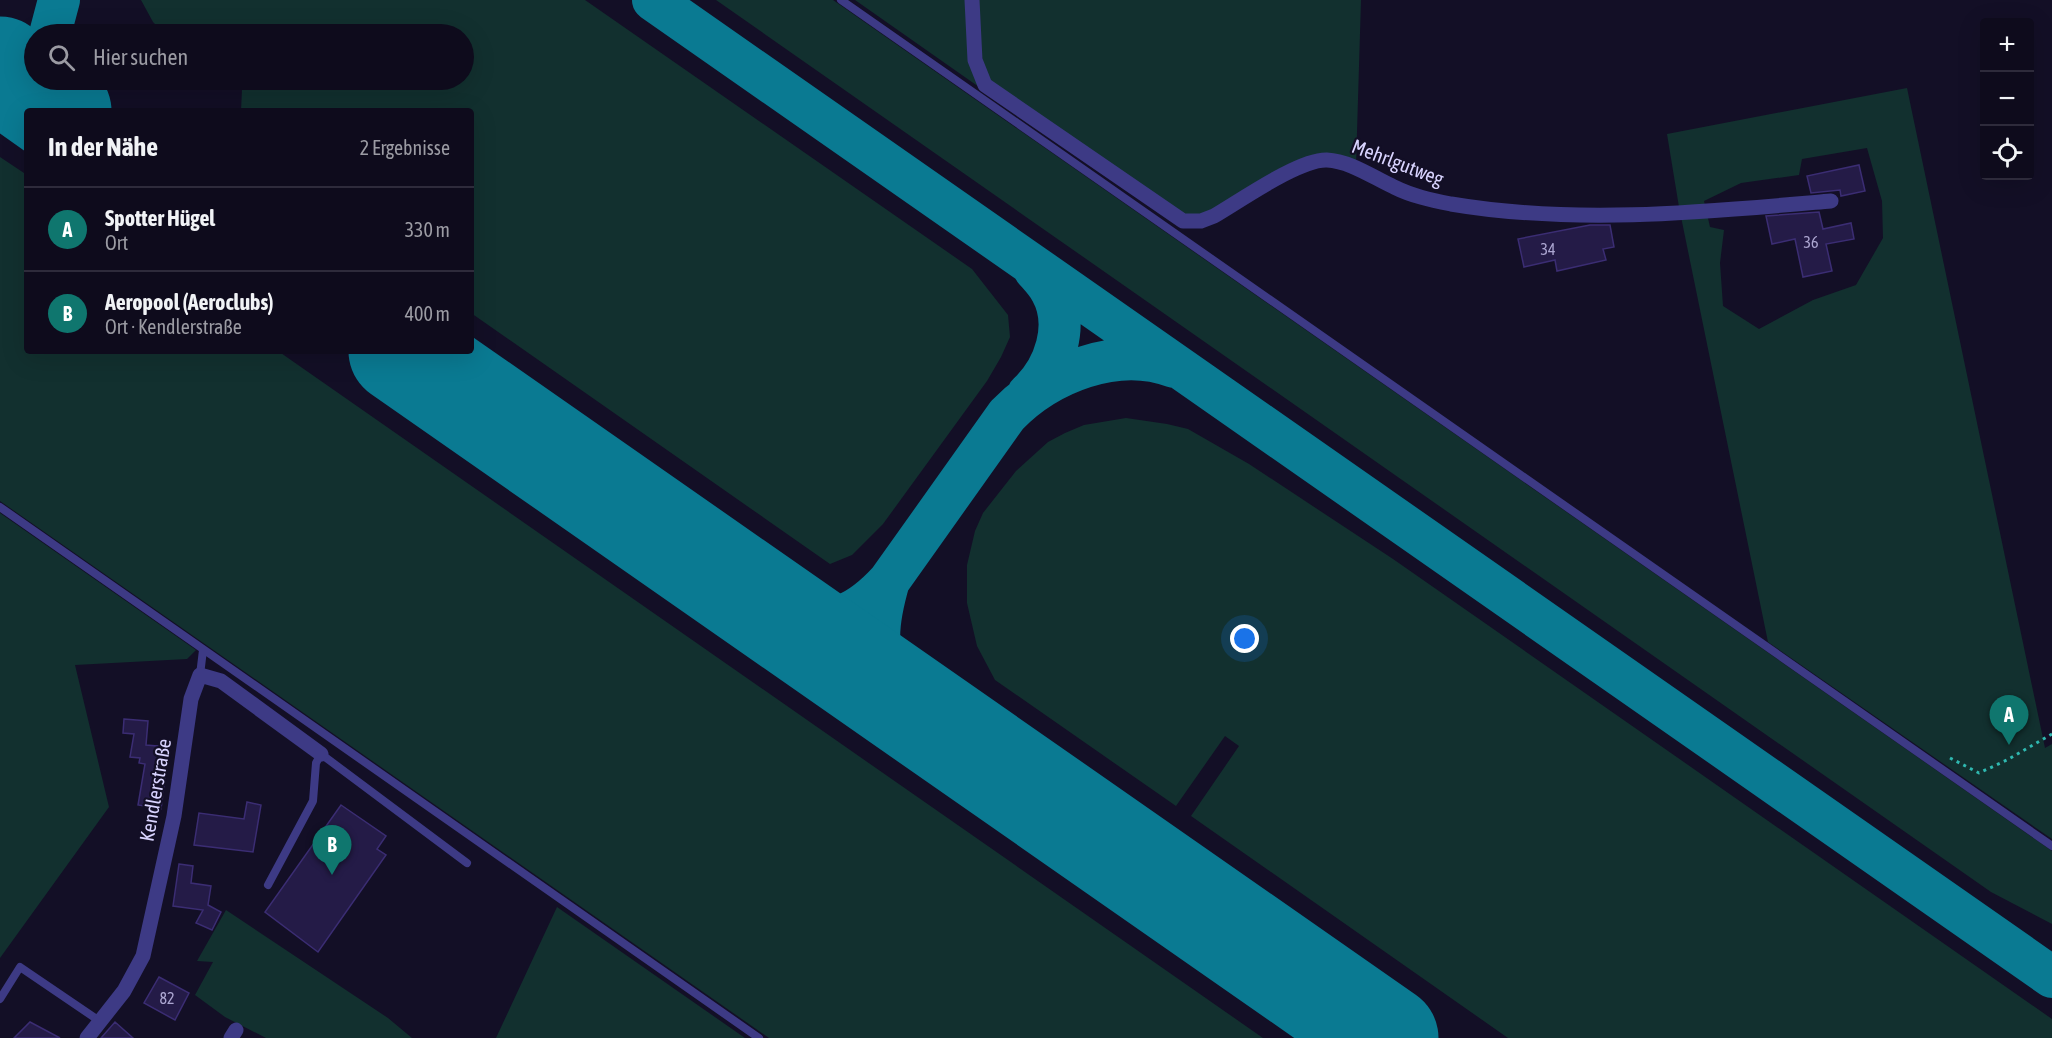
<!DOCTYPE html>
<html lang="de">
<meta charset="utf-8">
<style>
body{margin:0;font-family:"Asap Condensed",sans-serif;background:#1c1929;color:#f1f3f6}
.controls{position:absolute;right:18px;top:18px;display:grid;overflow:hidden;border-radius:6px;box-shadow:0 6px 24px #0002}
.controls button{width:54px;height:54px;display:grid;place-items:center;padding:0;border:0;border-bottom:2px solid #2e2b3b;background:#0e0b1c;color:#f1f3f6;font:30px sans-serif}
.you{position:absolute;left:1245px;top:639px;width:21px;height:21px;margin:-15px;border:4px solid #fff;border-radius:50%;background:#1a73e8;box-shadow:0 0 0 9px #1a73e833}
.badge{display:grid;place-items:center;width:39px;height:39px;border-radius:50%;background:#0f766e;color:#fff;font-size:20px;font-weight:700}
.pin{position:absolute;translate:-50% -50px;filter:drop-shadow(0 2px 3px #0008)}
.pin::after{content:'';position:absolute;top:32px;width:21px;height:18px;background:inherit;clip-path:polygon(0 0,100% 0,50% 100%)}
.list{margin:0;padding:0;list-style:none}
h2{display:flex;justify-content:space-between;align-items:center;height:78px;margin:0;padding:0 24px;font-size:26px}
h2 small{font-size:20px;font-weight:400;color:#9b9ba3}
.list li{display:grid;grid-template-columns:39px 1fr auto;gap:18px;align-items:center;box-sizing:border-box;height:84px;padding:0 24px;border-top:2px solid #2e2b3b}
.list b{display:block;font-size:22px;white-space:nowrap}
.list p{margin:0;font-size:20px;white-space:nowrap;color:#9b9ba3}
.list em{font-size:20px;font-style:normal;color:#9b9ba3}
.icon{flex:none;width:33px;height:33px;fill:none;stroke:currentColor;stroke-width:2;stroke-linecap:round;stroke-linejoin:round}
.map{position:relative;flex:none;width:2052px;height:1038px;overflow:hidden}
.search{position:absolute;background:#0e0b1c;box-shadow:0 6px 24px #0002;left:24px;top:24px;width:450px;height:66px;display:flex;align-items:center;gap:15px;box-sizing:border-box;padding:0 21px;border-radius:33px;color:#9b9ba3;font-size:22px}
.panel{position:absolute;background:#0e0b1c;box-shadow:0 6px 24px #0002;left:24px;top:108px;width:450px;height:246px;border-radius:6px}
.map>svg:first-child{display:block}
</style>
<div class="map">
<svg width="2052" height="1038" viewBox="0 0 2052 1038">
<rect width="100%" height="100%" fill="#130f26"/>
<!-- green -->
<path fill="#12302f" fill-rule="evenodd" d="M141,0H585L972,269L1008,315L1010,337L1001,357L987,381L883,524L852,555L830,564L471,313V111H241L242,89L229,80H464V34H165L153,22Z
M716,0H833L2052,851V924L1991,892Z
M855,0H1361L1356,165L1338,157L1201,218L1183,217L979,87Z
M1907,88L2045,748L2052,744V839L1768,642L1679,207L1667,134ZM1867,148L1882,201L1883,238L1856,285L1813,300L1759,329L1723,306L1720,263L1724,230L1710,227L1704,201L1741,183L1799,175L1802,159Z
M0,157L27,175V351H278L1263,1038H769L0,501Z
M1126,418L1167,424L1188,429L1249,464L1393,559L2052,1019V1038H1508L1191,816L1239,746L1225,736L1176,806L995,680L977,646L967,603V565L975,531L983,513L1016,471L1048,442L1065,433L1084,425Z
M0,513L196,650L187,659L75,665L109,807L0,958Z
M557,907L745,1038H496Z
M226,910L388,1018L412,1038H266L225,1017L195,995L213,962L197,961Z"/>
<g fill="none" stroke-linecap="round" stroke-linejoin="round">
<!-- taxiway -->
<path stroke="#0a7a92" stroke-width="42" d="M653,0L2052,977
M50,34L59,0
M55,80L69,111
M1028,394C1055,369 1070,325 1051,291C1047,283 1040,276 1034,269
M889,581C873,636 873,666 914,709
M786,620C834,623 856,617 889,581L1007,415C1048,373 1117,345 1174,367"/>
<!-- runway -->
<path stroke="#0a7a92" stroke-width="105" d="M0,69L59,111
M401,351L1386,1038"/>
</g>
<!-- building -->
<path fill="#241b47" stroke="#3b2d73" stroke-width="1.5" d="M1859,165L1865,191L1841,196L1840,190L1811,193L1807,176Z
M1819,212L1823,229L1851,223L1854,239L1826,244L1832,271L1803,277L1795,239L1772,244L1766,216Z
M1590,225H1610L1614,247L1603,249L1606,260L1557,271L1555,260L1524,267L1518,239Z
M124,719L148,721L146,745L169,747L161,809L138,805L145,764L139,763L140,758L130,757L134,734L123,733Z
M247,802L261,805L253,852L194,845L199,813L244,819Z
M341,805L386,836L377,849L386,855L318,952L265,912Z
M179,864L193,866L191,883L211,886L208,905L221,912L212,930L196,923L203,910L173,906Z
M159,977L189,993L175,1020L144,1003Z
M30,1022L60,1038H14Z
M115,1022L133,1038H101Z"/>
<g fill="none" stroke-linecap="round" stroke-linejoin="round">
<!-- path -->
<path stroke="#2fb8b0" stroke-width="3" stroke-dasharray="3 4.5" stroke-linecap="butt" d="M1950,758L1979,773L2007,760L2052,734"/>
<!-- service -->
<path stroke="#3d3a85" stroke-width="8" d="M841,0L2052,846
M0,507L759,1038
M200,675L203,650
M268,885L313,801L316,763L321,754L467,863
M0,999L20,967L101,1022"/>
<!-- minor -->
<path stroke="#3d3a85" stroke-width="15" d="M972,0L975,60L985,85L1183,221H1201L1214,216C1240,201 1299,159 1327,160C1350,161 1374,178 1394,187C1412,196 1431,200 1451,204C1575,225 1706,212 1831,201
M87,1038L124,991L143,956L174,816L191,699L200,675L221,681L321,754
M231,1038L236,1030"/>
</g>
<g text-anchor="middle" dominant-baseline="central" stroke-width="4.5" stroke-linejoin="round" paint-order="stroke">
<!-- number labels -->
<g font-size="16" fill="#aca6d1">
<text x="1811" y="242">36</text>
<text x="1548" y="249">34</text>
<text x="167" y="998">82</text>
</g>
<!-- street labels -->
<g font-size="20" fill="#d9d4ff" stroke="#130f26">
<text transform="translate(1398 162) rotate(21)">Mehrlgutweg</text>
<text transform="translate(155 790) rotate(-80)">Kendlerstraße</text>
</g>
</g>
</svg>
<div class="controls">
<button>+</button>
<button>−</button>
<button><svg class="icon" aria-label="locate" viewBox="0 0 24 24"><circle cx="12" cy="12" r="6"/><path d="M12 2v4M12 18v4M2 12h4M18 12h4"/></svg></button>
</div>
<div class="you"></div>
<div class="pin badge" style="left:2009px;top:745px">A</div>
<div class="pin badge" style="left:332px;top:875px">B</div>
<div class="search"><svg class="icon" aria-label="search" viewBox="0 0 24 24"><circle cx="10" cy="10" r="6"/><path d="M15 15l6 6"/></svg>Hier suchen</div>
<section class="panel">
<h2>In der Nähe<small>2 Ergebnisse</small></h2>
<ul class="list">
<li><span class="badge">A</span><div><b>Spotter Hügel</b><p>Ort</p></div><em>330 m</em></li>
<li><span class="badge">B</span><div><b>Aeropool (Aeroclubs)</b><p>Ort · Kendlerstraße</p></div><em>400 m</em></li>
</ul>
</section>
</div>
